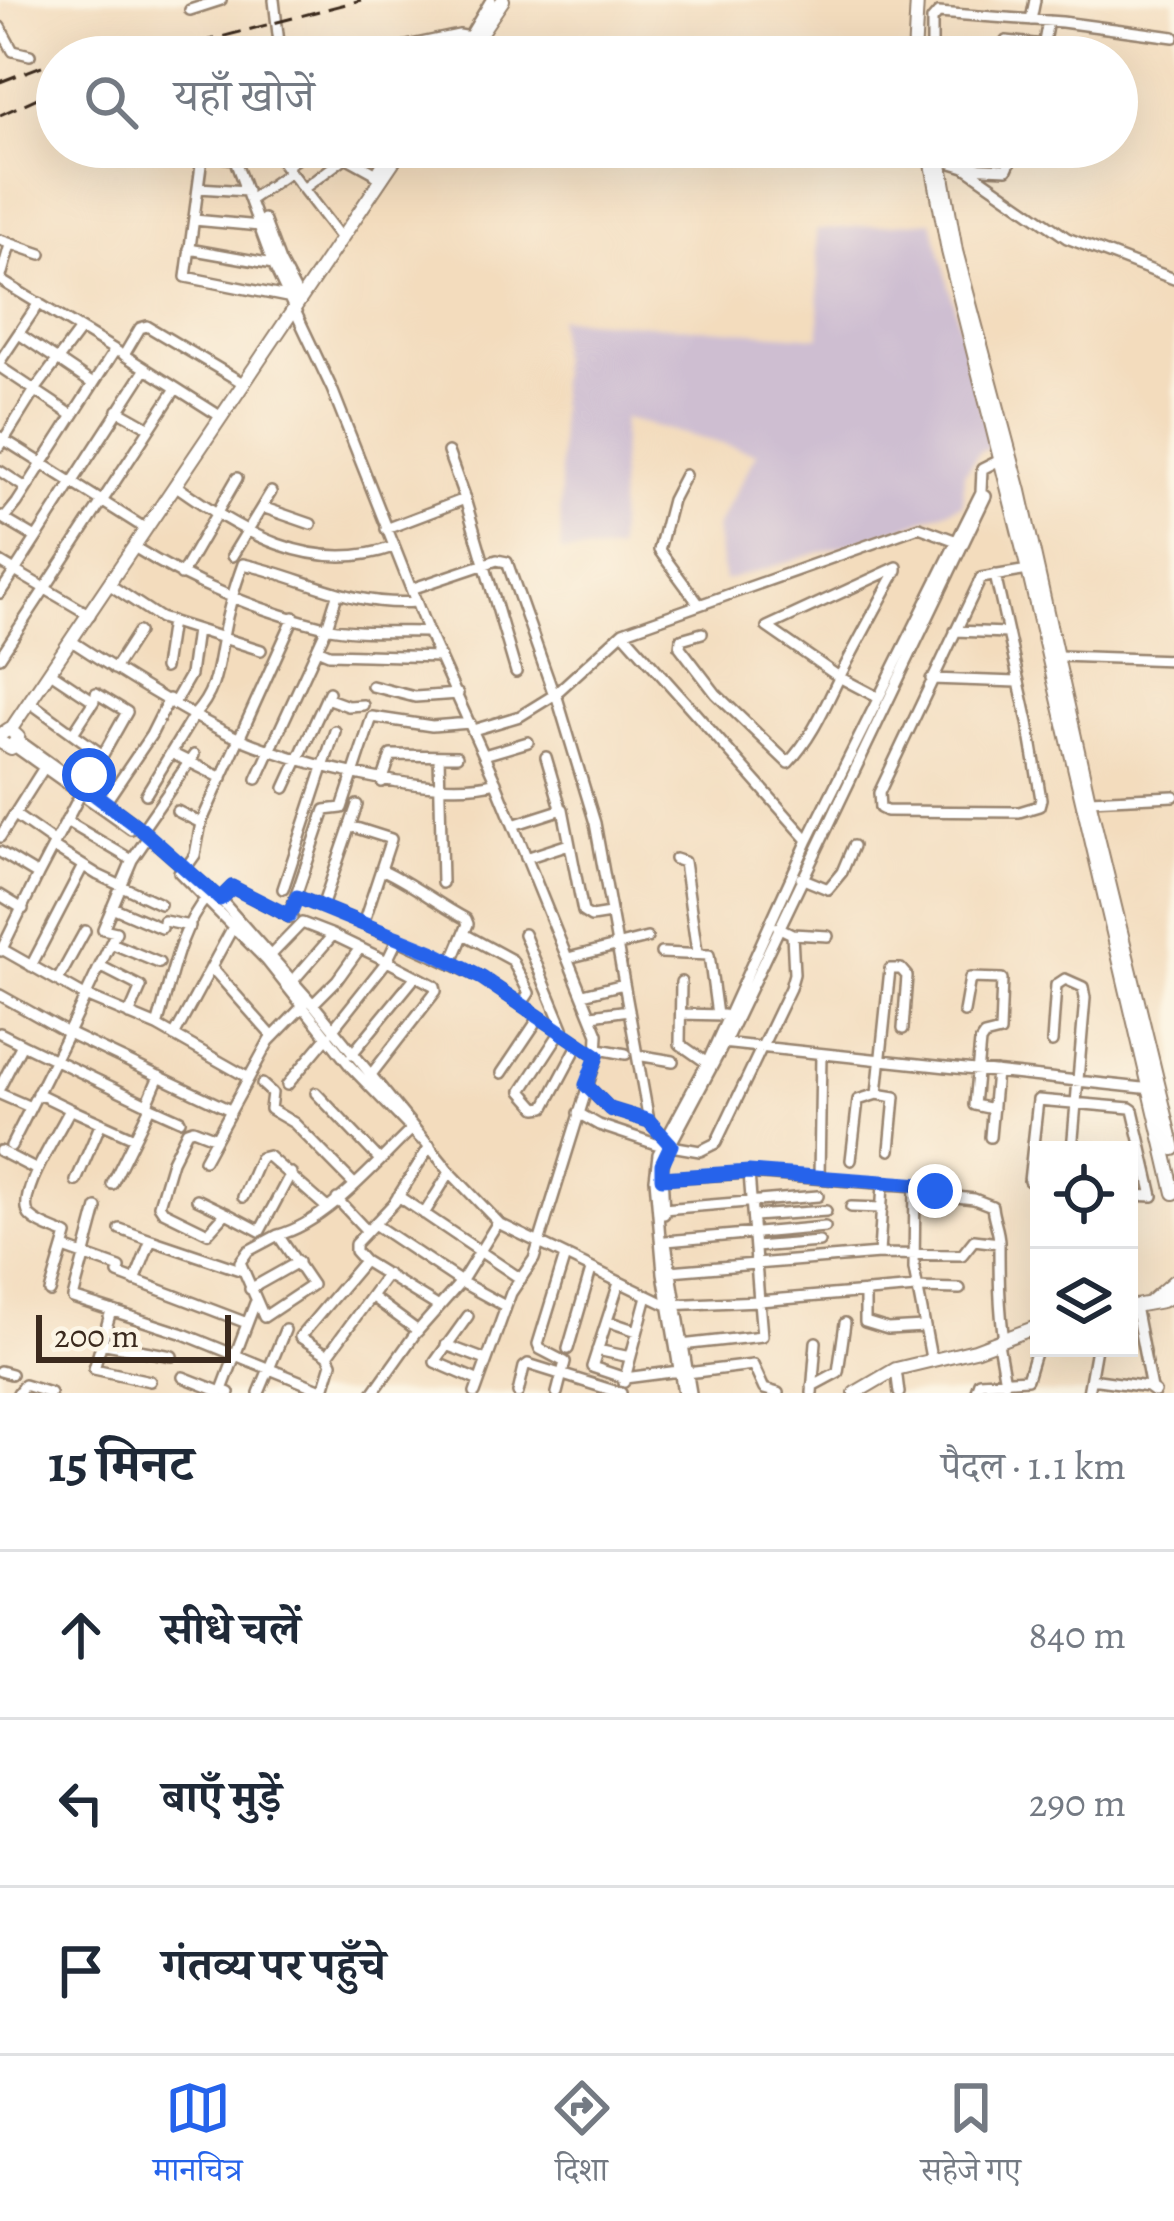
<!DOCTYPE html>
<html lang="hi">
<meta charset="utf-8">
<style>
body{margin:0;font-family:Alegreya,"Noto Serif Devanagari",serif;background:#f2f2f3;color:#1f2937}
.controls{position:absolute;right:36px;bottom:36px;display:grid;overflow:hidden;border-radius:0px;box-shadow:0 12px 48px #0002}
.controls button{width:108px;height:108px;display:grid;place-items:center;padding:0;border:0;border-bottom:3px solid #e0e1e3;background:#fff;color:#1f2937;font:60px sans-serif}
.scale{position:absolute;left:36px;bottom:30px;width:195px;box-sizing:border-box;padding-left:12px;border:6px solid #3b2a1e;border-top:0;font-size:33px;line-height:42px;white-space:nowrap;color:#3b2a1e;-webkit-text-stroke:9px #fcf5e5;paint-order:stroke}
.stop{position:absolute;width:36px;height:36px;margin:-27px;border:9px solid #2563eb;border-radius:50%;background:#fff}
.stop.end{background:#2563eb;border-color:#fff;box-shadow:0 3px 12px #0008}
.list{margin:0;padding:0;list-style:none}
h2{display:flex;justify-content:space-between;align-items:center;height:156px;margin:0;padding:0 48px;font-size:51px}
h2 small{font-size:39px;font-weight:400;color:#747a83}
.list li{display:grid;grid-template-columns:78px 1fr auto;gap:36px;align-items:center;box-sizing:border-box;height:168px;padding:0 48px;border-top:3px solid #e0e1e3}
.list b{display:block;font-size:45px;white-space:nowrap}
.list em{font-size:39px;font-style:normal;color:#747a83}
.icon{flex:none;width:66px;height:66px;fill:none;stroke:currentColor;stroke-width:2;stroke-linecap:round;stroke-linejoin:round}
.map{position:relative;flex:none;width:1174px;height:1393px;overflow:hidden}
.search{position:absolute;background:#fff;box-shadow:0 12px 48px #0002;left:36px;right:36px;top:36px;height:132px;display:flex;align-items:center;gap:30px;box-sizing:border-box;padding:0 42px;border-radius:66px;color:#747a83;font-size:45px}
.sheet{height:660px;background:#fff}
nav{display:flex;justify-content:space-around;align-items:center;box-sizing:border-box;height:168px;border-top:3px solid #e0e1e3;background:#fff;font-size:33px;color:#747a83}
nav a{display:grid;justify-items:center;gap:6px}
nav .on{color:#2563eb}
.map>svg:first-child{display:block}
</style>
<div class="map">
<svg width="1174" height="1393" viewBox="0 0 1174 1393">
<rect width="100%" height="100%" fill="#fcf5e5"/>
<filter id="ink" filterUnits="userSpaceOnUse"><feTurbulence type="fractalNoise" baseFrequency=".00833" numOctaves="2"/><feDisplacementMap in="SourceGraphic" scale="24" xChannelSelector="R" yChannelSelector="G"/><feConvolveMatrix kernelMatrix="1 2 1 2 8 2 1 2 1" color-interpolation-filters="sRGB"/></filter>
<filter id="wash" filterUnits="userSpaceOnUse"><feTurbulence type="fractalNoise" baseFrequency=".004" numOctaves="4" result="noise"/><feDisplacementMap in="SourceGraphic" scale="48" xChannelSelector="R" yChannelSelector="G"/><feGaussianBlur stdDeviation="2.7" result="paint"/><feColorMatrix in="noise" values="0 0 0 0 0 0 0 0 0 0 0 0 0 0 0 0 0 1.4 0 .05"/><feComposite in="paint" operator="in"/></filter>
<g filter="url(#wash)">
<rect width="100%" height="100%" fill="#f3dcbd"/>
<!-- industrial -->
<path fill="#cebed1" d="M932,221L991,447L980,451L964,473L963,504L904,527L724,581L716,528L757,453L623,418L617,551L561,552L558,318L820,337L816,230Z"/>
</g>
<g filter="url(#ink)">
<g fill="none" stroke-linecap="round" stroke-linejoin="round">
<!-- minor casing -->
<g stroke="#97836e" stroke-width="14">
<path id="minor" d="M274,0L279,43L276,57
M190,10L221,0
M1031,20L1035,0
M0,27L13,51L30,55
M1006,41L1044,45
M304,48L305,57
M354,57L459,35L471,37
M457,57L491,0
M932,57V20L938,13L1062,22L1174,37
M1041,57L1048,21
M230,147L273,264L332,389L428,632L494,778L598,1034L597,1056L534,1259L511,1293L475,1393
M272,147L285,166
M340,147L346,157L375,173
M234,159L209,155L202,158L186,277L287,297
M942,160L965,167L1067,238L1174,279
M966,167L1007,169L1017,147
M290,172L340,237
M375,175L392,147
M198,188L247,191
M303,189L346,157
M251,199L290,172L285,166L315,147
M264,219L280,262L300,300
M194,220L260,226
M0,240L41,254
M189,249L273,264
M0,280L118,352
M0,280L10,245
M19,334L93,384
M0,361L39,303
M0,367L72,415
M118,410L150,428
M220,416L124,355L140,328L147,326L243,383
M0,437L146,529
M0,446L35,390L80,330
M448,452L465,499
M0,471L26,488
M685,475L672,500L659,550L698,603
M175,485C240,531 312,576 393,547
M262,507L311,524
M0,516L4,519L17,503L115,350
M4,519L36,538
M386,529L465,499L516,672
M134,547C191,583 259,611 325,627C357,634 395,631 428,632
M232,556L271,492
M0,562L15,571L145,370
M181,575L237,478
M995,575L1028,722L1041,799L1039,806L1019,812L886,811L880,808L879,793L981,578L1028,570
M110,585L160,618L261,650
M411,589L497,560L507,562L554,695L623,632L919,527L954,540
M0,593L15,571L90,615
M955,631L1007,633
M623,632L808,840
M702,633L681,639L680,647L716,694L788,763C813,737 826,704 842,672C860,638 878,604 897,570V567L767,627L839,677L879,698
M73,642C119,672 167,702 217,728C275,759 432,801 496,782
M317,649L329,654L440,657
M1059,656L1174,660
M0,657L175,390
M164,668L171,621
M114,669L138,632
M52,673L94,701L73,733
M931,679L1018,682
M372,686L415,697L458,694
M96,693L127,712L101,758
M556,694L595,823L649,1121
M326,698L348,706L363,705
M174,703L190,675L196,630
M35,706L100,753L101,758L81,784
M473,730L520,716L554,695
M18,740L131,821L220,899L313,1004L450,1172L500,1224L667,1305L759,1301L749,1173
M14,746L131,829
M173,754L222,778
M484,755L528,742
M439,756L442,883
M546,757L561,808
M257,779L327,627L337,595
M382,782L391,755L457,756
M285,788L329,692
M146,794L194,715C218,690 217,664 224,632C228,609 235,586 243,564C305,577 349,607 416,602
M1089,800L1174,796
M105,803L151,735L169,699
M177,811L201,823
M15,815L55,843
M66,821L132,860
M513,825L563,809L583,912L591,917L610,914
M350,826L391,839L363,924L482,978L597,1056
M142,830L194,755
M0,837L45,766
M145,841L132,860L103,929L116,932L68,1033L230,1110
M53,847L98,875L160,904
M0,852L38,875L81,793
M526,858L569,844
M675,859L684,862L697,952
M185,869L195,855L201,823L294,617
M383,870C413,884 436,903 466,919L468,924L452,962
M179,872L266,960L351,1067L421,1139
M801,878L828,889L842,872L853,846
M283,889L335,731
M0,895L23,909
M297,897L322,907L357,805
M220,899L232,887L292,918
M112,907L161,928
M322,907L363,924
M289,916L325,810L342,808L372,717L432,726L470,723
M164,921L190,926
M464,934L512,960L529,993L521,1005
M524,934L563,1028L522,1091L537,1108L545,1107L578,1045
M792,934L828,936
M111,943L159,963
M0,948L83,995L157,1026C170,985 178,930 207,897
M1,951L38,875
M661,953L709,955L717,1015
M271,955L302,923L333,935L293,981
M568,958L647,938
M31,966L83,866
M100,966L141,987L129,1015
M211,967L273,1037
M58,980L85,931
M681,982L680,1044L707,1063
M583,994L624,984
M0,995L68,1033L11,1146
M313,1004L337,980L360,948L333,935
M964,1012L970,978L1002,979L1000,1032L984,1036L980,1042L974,1105L993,1109
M681,1014L723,1015
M592,1015L629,1010
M157,1026L247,1077
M333,1029L387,961L360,948
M0,1033L22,1044
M174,1036L234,925
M1052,1042L1056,985L1065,979L1083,987L1085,998L1072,1150
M722,1043L1152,1089
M599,1049L626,1054
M352,1054L416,976L387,961L398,938
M637,1055L673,1061
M502,1073L539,1018
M370,1076L436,991L435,986L416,976
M262,1084L272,1093L270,1109L294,1123L354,1184
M287,1085L328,1036
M586,1085L610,1109L649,1121L671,1146L700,1151L716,1143L790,988L794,974L792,934L778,927
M0,1087L22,1044L147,1104L149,1109L112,1184
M37,1093L70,1109C61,1130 12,1200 31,1217C40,1226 56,1230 67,1235L50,1292
M316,1093L379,1159
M0,1094L30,1107
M877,1094L895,1097L890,1150
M147,1104L159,1076
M149,1106L180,1120
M70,1109L134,1138
M578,1113L599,1125L662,1146
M990,1137L996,1072
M216,1138L193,1129L187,1131L172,1161L159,1205L163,1211L208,1233L226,1213L260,1231L291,1173
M0,1151L35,1169
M204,1160L269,1041L304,1005
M851,1160L858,1100L877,1094L890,969H901L907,976L903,1029
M819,1177L821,1054
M662,1178L749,1173L915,1186L914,1269L931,1358
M76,1181L101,1123
M1029,1181L1038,1100L1130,1108L1133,1110L1153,1196L1129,1195
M915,1186L932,1187L939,1195L974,1199L992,1206C993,1219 999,1230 999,1242C999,1276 999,1306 1004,1340
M398,1196L521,1279
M243,1197L260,1158L268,1156L326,1207
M197,1199L226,1213
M337,1199L367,1231
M851,1207L882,1208
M97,1208L73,1298L181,1333L324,1391
M663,1209L818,1196
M424,1214L450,1172
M664,1214L662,1170L665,1155L724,1044L986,496
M753,1216L826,1211
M498,1222L461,1282L505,1306
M120,1229L151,1240
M278,1235L248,1251L240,1262L264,1317L312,1285L278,1235C326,1223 376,1163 412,1129
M666,1241L825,1227
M666,1243L691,1393
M755,1247L819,1242
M64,1248L120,1268
M879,1254L883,1183
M364,1261L439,1307
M670,1271L879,1254L962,1255L974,1240L999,1243
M118,1274L247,1323
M135,1281L151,1240L243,1271
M619,1283L592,1367L625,1378L679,1371
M250,1289L298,1262
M865,1292V1322L888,1329L924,1327
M372,1297L418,1331
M1135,1306L1151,1389
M111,1311L94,1369L150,1381
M468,1316L435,1362L479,1381
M607,1321L637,1331
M100,1343L172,1356
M998,1343L1005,1382
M446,1345L486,1360
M681,1345L762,1336L759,1301L916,1288L960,1289
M568,1349L591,1270
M597,1350L630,1357
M328,1355L300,1337L364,1261L355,1251V1244L394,1203L430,1146
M896,1369L899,1393
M0,1371L11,1374
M687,1373L753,1365L764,1389L778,1393
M183,1377L221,1392
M1091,1379L1148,1387L1155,1392
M624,1382L647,1296
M812,1386L838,1372L845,1323
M18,1393L24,1385L50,1393
M229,1393L222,1390L255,1303
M259,1393L285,1330
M323,1393L332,1363L328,1355L387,1274
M373,1393L415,1334L461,1282L374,1224
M518,1393L524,1367L528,1364L621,1393
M557,1393L565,1362L540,1349L538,1344L565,1256
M683,1393L663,1273L655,1179L658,1154L707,1063L808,840L981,492L982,469L1004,458
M812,1393L816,1342
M975,1393L979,1382L1027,1379L1035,1353V1327
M1088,1393L1096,1348"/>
</g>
<!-- major casing -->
<g stroke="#97836e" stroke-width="16">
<path id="major" d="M464,57L503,0
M914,57L917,0
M929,147L948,251L1028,570L1174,1193
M938,147L956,251L1020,491L1089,800L1174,1149
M11,729L403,147
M0,735L9,729L18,737L11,748L0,742
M1151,1301L1174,1281
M1129,1307L1162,1301L1174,1294
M855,1393L896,1369L975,1350L1039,1326"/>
</g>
<!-- minor -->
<use href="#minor" stroke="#fff" stroke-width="9"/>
<!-- major -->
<use href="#major" stroke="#fff" stroke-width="12"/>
<!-- rail -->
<path stroke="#3b2a1e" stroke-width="3" stroke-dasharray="18 9" stroke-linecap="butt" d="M70,57L122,43
M108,57L159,41
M145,57L361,0
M0,82L57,60
M0,115L57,89"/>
</g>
</g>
<g fill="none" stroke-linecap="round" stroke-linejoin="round" filter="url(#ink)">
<!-- route -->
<path stroke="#2563eb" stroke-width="15" d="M89,775L81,784L142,830L220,899L232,887L289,916L297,897L432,952L482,978L597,1056L586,1085L610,1109L649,1121L671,1145L662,1164V1178L749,1172L922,1185L935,1191"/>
</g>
</svg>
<div class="controls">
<button><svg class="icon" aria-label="locate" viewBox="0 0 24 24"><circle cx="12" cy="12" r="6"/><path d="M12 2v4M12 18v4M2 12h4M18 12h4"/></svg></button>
<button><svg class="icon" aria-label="layers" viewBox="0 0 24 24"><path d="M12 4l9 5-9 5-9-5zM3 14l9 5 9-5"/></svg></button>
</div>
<div class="scale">200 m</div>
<div class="stop" style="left:89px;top:775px"></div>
<div class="stop end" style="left:935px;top:1191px"></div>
<div class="search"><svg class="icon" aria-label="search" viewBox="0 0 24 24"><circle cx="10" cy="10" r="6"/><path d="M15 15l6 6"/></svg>यहाँ खोजें</div>
</div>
<section class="sheet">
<h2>15 मिनट<small>पैदल · 1.1 km</small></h2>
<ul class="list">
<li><svg class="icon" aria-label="ahead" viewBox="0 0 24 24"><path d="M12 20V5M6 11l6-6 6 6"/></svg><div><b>सीधे चलें</b></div><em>840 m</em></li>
<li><svg class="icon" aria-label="left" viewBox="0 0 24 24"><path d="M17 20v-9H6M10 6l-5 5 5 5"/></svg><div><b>बाएँ मुड़ें</b></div><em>290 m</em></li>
<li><svg class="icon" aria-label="arrive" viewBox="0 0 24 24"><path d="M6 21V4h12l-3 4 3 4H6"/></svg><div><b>गंतव्य पर पहुँचे</b></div></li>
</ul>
</section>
<nav>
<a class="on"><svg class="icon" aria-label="map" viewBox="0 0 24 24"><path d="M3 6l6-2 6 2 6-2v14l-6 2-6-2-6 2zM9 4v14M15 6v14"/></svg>मानचित्र</a>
<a><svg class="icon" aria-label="directions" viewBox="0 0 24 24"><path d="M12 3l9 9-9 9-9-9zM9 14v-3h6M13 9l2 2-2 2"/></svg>दिशा</a>
<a><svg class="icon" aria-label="saved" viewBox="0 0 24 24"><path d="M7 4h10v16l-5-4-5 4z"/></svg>सहेजे गए</a>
</nav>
